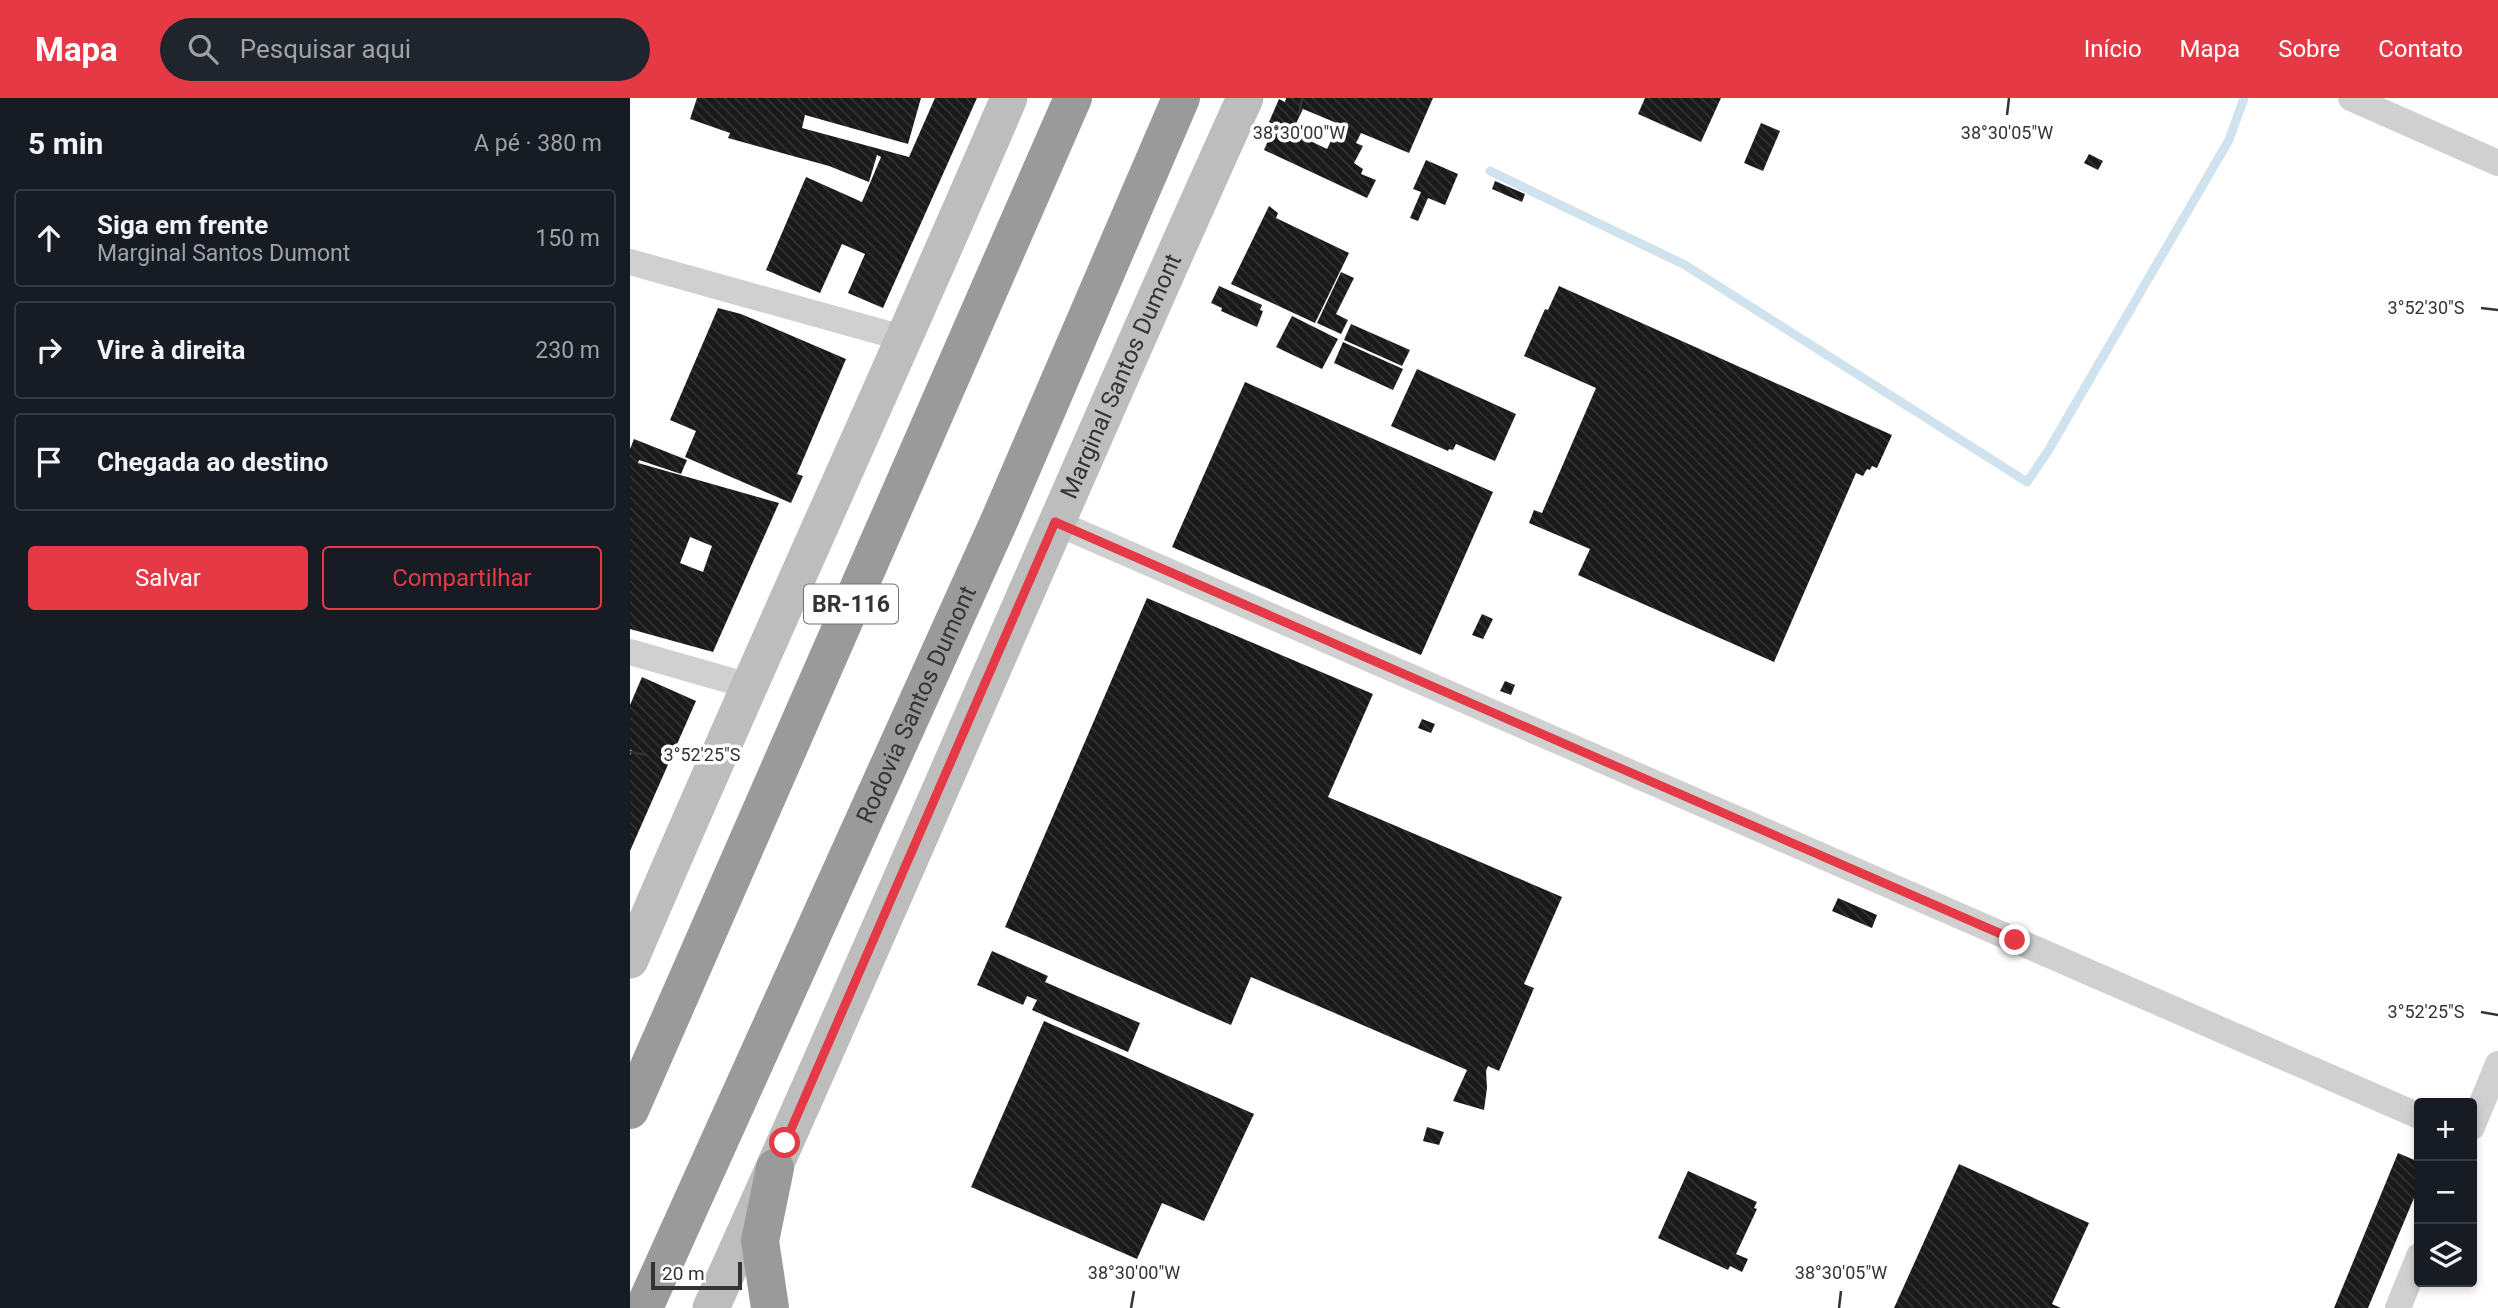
<!DOCTYPE html>
<html lang="pt">
<meta charset="utf-8">
<style>
body{margin:0;font-family:Roboto,sans-serif;background:#20242c;color:#f1f3f6}
.controls{position:absolute;right:21px;bottom:21px;display:grid;overflow:hidden;border-radius:7px;box-shadow:0 4px 10px #0003}
.controls button{width:63px;height:63px;display:grid;place-items:center;padding:0;border:0;border-bottom:2px solid #363941;background:#171b24;color:#f1f3f6;font:35px sans-serif}
.scale{position:absolute;left:21px;bottom:18px;width:91px;box-sizing:border-box;padding-left:7px;border:4px solid #333;border-top:0;font-size:19px;line-height:24px;white-space:nowrap;color:#333;-webkit-text-stroke:5px #fff;paint-order:stroke}
.stop{position:absolute;width:21px;height:21px;margin:-16px;border:5px solid #e63946;border-radius:50%;background:#fff}
.stop.end{background:#e63946;border-color:#fff;box-shadow:0 2px 7px #0008}
.list{margin:0;padding:0;list-style:none}
h2{display:flex;justify-content:space-between;align-items:center;height:91px;margin:0;padding:0 28px;font-size:30px}
h2 small{font-size:23px;font-weight:400;color:#9ea1a6}
.list li{display:grid;grid-template-columns:46px 1fr auto;gap:21px;align-items:center;box-sizing:border-box;height:98px;margin:0 14px 14px;padding:0 14px;border:2px solid #363941;border-radius:7px}
.list b{display:block;font-size:26px;white-space:nowrap}
.list p{margin:0;font-size:23px;white-space:nowrap;color:#9ea1a6}
.list em{font-size:23px;font-style:normal;color:#9ea1a6}
.actions{display:flex;gap:14px;padding:21px 28px}
.actions a{flex:1;padding:16px 0;border:2px solid #e63946;border-radius:7px;text-align:center;font-size:24px;color:#e63946}
.actions .main{background:#e63946;color:#fff}
.icon{flex:none;width:38px;height:38px;fill:none;stroke:currentColor;stroke-width:2;stroke-linecap:round;stroke-linejoin:round}
.map{position:relative;flex:none;width:1868px;height:1210px;overflow:hidden}
header{display:flex;align-items:center;gap:42px;box-sizing:border-box;height:98px;padding:0 35px;background:#e63946;color:#fff}
header strong{font-size:33px}
nav{display:flex;gap:38px;margin-inline-start:auto;font-size:24px}
.search{width:490px;height:63px;background:#20242c;display:flex;align-items:center;gap:18px;box-sizing:border-box;padding:0 24px;border-radius:38px;color:#9ea1a6;font-size:26px}
main{display:flex}
aside{flex:1;background:#171b24}
.map>svg:first-child{display:block}
</style>
<header>
<strong>Mapa</strong>
<div class="search"><svg class="icon" aria-label="search" viewBox="0 0 24 24"><circle cx="10" cy="10" r="6"/><path d="M15 15l6 6"/></svg>Pesquisar aqui</div>
<nav><a>Início</a><a>Mapa</a><a>Sobre</a><a>Contato</a></nav>
</header>
<main>
<aside>
<h2>5 min<small>A pé · 380 m</small></h2>
<ul class="list">
<li><svg class="icon" aria-label="ahead" viewBox="0 0 24 24"><path d="M12 20V5M6 11l6-6 6 6"/></svg><div><b>Siga em frente</b><p>Marginal Santos Dumont</p></div><em>150 m</em></li>
<li><svg class="icon" aria-label="right" viewBox="0 0 24 24"><path d="M7 20v-9h11M14 6l5 5-5 5"/></svg><div><b>Vire à direita</b></div><em>230 m</em></li>
<li><svg class="icon" aria-label="arrive" viewBox="0 0 24 24"><path d="M6 21V4h12l-3 4 3 4H6"/></svg><div><b>Chegada ao destino</b></div></li>
</ul>
<div class="actions"><a class="main">Salvar</a><a>Compartilhar</a></div>
</aside>
<div class="map">
<svg width="1868" height="1210" viewBox="0 0 1868 1210">
<defs>
<pattern id="building-back-hatch" width="6" height="6" patternUnits="userSpaceOnUse" patternTransform="scale(1.75)"><rect width="6" height="6" fill="#1a1a1a"/><path d="M-1 5l2 2M0 0l6 6M5-1l2 2" fill="none" stroke="#333"/></pattern>
</defs>
<rect width="100%" height="100%" fill="#fff"/>
<g fill="none" stroke-linecap="round" stroke-linejoin="round">
<!-- stream -->
<path stroke="#cfe2ee" stroke-width="9" d="M860,73L1055,167L1397,384L1418,353L1599,42L1614,0"/>
</g>
<!-- building -->
<path fill="url(#building-back-hatch)" fill-rule="evenodd" d="M67,0H291L278,46L175,17L172,30L279,59L305,0H347L253,210L218,195L235,156L212,146L190,195L136,172L176,79L232,104L251,59L247,57L239,84L199,68L98,40L100,35L60,21Z
M656,0H803L779,55L731,35L726,45L733,48L724,65L733,71L731,76L746,82L737,100L634,52L645,27L639,24L649,1L655,4ZM673,11L709,26L697,51L662,34Z
M1015,0H1091L1071,44L1008,16Z
M1131,25L1150,33L1133,73L1114,65Z
M1459,56L1473,63L1468,72L1454,65Z
M796,62L828,76L815,107L798,100L788,123L780,120L791,94L783,91Z
M865,83L895,96L892,104L862,91Z
M639,108L648,115L646,120L719,155L685,225L601,186Z
M711,174L724,180L706,216L718,222L711,236L687,225Z
M589,188L632,207L630,212L633,213L627,229L591,213L592,210L581,205Z
M929,188L1262,337L1247,370L1242,368L1240,372L1237,371L1233,378L1226,375L1144,564L948,477L960,451L899,425L904,412L912,415L966,290L894,258L915,211L918,212Z
M88,210L111,216L216,261L167,376L173,378L161,405L55,359L66,333L40,322Z
M662,218L708,241L692,271L646,249Z
M721,226L780,252L772,268L714,242Z
M713,244L773,271L763,292L704,265Z
M787,271L886,316L865,363L826,346L823,352L819,351L818,353L761,328Z
M615,284L863,394L791,557L542,449Z
M4,341L57,362L51,376L9,362L8,365L149,405L83,554L0,531V351ZM60,439L82,448L73,474L50,465Z
M517,500L743,596L698,699L932,799L894,886L904,890L869,973L858,968L856,973L857,990L854,1012L823,1003L837,972L621,879L601,927L375,829Z
M852,516L863,521L853,541L842,537Z
M12,579L66,603L0,753V657L2,653L0,652V607Z
M875,583L885,587L881,597L870,593Z
M792,621L805,626L801,635L788,630Z
M1208,800L1247,817L1242,830L1202,813Z
M362,853L418,878L415,884L510,925L498,954L402,912L407,902L397,898L393,907L347,887Z
M414,923L624,1016L574,1123L532,1105L507,1161L341,1089Z
M797,1029L814,1034L809,1047L793,1043Z
M1768,1055L1789,1064V1088L1738,1210H1704Z
M1329,1066L1459,1125L1422,1206L1431,1210H1264Z
M1058,1073L1127,1104L1124,1110L1127,1111L1106,1156L1118,1161L1112,1174L1100,1168L1098,1172L1028,1140Z"/>
<g fill="none" stroke-linecap="round" stroke-linejoin="round">
<!-- street -->
<path stroke="#d0d0d0" stroke-width="26" d="M1721,0L1868,65
M0,164L276,241
M425,424L1789,1018
M0,554L119,588
M1842,1029L1868,966
M1768,1210L1789,1158"/>
<!-- secondary -->
<g stroke="#bdbdbd" stroke-width="37">
<path d="M0,862C123,573 255,289 379,0"/>
<path id="s1" d="M81,1210C263,809 433,401 615,0"/>
</g>
<!-- highway -->
<g stroke="#9a9a9a" stroke-width="38">
<path d="M0,1012L443,0"/>
<path id="s2" d="M14,1210L370,421L551,0"/>
<path d="M140,1210L130,1143L145,1070"/>
</g>
</g>
<g fill="none" stroke-linecap="round" stroke-linejoin="round">
<!-- route -->
<path stroke="#e63946" stroke-width="9" d="M155,1045L425,424L1385,842"/>
</g>
<!-- ticks -->
<path fill="none" stroke="#333" stroke-width="2.5" d="M669,17L672,0M1377,17L1379,0M1851,210L1868,212M0,654L17,657M1851,914L1868,917M501,1210L504,1193M1209,1210L1211,1193"/>
<g text-anchor="middle" dominant-baseline="central" stroke-width="7" stroke-linejoin="round" paint-order="stroke">
<!-- shield labels -->
<rect fill="#fff" stroke="#707070" stroke-width="2" x="174" y="486.5" width="94" height="39" rx="5"/>
<g font-size="23" font-weight="bold" fill="#333">
<text x="221" y="506">BR-116</text>
</g>
<!-- street labels -->
<g font-size="24" fill="#333" stroke="#fff">
<text stroke="none"><textPath href="#s1" startOffset="1018">Marginal Santos Dumont</textPath></text>
<text stroke="none"><textPath href="#s2" startOffset="662">Rodovia Santos Dumont</textPath></text>
</g>
</g>
<g font-size="18" text-anchor="middle" fill="#333" stroke="#fff" stroke-width="7" stroke-linejoin="round" paint-order="stroke">
<text x="669" y="41">38°30'00"W</text>
<text x="1377" y="41">38°30'05"W</text>
<text x="1796" y="216">3°52'30"S</text>
<text x="72" y="663">3°52'25"S</text>
<text x="1796" y="920">3°52'25"S</text>
<text x="504" y="1181">38°30'00"W</text>
<text x="1211" y="1181">38°30'05"W</text>
</g>
</svg>
<div class="controls">
<button>+</button>
<button>−</button>
<button><svg class="icon" aria-label="layers" viewBox="0 0 24 24"><path d="M12 4l9 5-9 5-9-5zM3 14l9 5 9-5"/></svg></button>
</div>
<div class="scale">20 m</div>
<div class="stop" style="left:155px;top:1045px"></div>
<div class="stop end" style="left:1385px;top:842px"></div>
</div>
</main>
